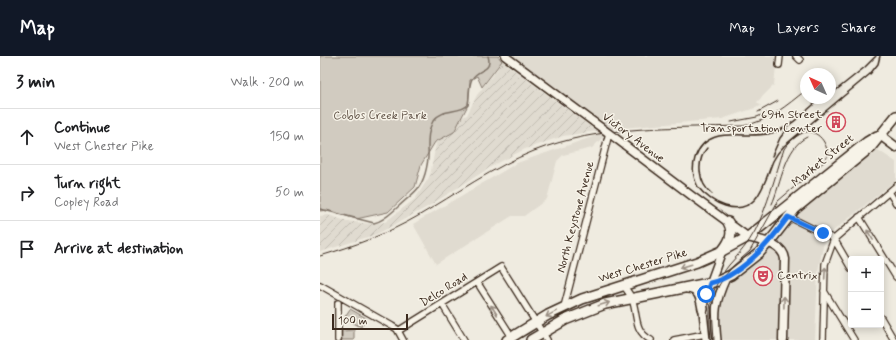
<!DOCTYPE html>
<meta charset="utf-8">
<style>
body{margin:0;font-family:Mynerve,sans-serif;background:#f2f2f2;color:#202124}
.controls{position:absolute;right:12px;bottom:12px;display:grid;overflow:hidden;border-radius:4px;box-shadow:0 2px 10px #0003}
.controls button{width:36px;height:36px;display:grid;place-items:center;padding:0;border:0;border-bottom:1px solid #e0e0e0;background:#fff;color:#202124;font:20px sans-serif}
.compass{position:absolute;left:480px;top:12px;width:36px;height:36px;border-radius:50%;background:#fff;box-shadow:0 2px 10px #0003;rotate:315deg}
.scale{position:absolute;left:12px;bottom:10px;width:76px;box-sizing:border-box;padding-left:4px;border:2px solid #3b2a1e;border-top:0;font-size:11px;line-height:14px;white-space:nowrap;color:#3b2a1e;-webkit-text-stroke:3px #f7f3e8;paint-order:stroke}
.stop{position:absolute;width:12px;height:12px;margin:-9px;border:3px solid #1a73e8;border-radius:50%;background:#fff}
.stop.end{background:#1a73e8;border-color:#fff;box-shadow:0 1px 4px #0008}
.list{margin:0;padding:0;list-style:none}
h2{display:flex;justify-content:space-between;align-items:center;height:52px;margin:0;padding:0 16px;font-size:17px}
h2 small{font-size:13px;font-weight:400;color:#757577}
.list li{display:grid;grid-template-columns:26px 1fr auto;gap:12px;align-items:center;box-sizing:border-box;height:56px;padding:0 16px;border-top:1px solid #e0e0e0}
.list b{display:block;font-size:15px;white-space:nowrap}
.list p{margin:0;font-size:13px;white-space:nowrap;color:#757577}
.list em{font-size:13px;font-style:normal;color:#757577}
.icon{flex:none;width:22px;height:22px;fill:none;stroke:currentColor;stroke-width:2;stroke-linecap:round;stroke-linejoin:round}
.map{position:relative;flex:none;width:576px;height:284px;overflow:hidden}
header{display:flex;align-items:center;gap:24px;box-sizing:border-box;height:56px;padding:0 20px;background:#111827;color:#fff}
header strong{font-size:19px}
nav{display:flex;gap:22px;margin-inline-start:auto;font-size:14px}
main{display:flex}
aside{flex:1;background:#fff}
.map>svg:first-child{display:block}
</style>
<header>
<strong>Map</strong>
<nav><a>Map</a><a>Layers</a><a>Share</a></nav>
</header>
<main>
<aside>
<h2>3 min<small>Walk · 200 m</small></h2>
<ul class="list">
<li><svg class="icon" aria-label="ahead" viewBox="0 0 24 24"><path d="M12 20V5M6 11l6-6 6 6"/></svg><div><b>Continue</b><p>West Chester Pike</p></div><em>150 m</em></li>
<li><svg class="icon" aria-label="right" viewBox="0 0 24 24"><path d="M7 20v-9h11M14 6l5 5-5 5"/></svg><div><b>Turn right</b><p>Copley Road</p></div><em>50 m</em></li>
<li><svg class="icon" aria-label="arrive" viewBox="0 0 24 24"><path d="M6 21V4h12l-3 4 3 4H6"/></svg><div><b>Arrive at destination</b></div></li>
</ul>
</aside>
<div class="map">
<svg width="576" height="284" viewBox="0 0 576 284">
<defs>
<pattern id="industrial-furrows" width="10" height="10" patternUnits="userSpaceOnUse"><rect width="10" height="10" fill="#e0dbd0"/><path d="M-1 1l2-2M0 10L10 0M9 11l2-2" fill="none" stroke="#c1bcb2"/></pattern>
</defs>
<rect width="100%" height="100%" fill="#efebe0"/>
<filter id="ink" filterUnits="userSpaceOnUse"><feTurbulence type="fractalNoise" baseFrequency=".025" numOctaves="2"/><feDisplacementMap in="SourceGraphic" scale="8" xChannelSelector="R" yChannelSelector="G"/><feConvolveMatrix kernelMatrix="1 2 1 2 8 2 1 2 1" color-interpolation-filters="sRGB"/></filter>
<g filter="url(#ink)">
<!-- built -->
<path fill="#e0dbd0" d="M193,0H457L454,29L437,46L441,50L402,63L291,73L272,92L243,99L237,105L227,143L204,160H192L116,208L93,168L197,107L272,81L287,70Z
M555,92L576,106V124L512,176L504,185L498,215L495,284H401L399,258L405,236L412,224L466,172L474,157Z"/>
<!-- industrial -->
<path fill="url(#industrial-furrows)" d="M179,3L276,75L243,80L205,93L174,109L107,151L57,178L0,196V160L8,159L26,165L52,168L65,166L95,143L110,120L117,82L122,71L147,59L157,39L179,11Z"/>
<!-- green -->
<path fill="#d1cbc0" stroke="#867a6f" d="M0,0H178L182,5L162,31L157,20L150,24L148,49L134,76L115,86L101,109L95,131L68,156L36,163L7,154L0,155Z
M30,253L46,262L41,271L24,262Z
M34,274V284H22V275Z"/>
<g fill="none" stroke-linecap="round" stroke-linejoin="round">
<!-- stream -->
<path stroke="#7e7266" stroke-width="1.5" d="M0,153L54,167C64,165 72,156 79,150C86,143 94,138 99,131C106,121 109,103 108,92C108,83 108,74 113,65C122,52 139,58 148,49C150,40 148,31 152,23C158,12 173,16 168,0"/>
<!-- minor casing -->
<g stroke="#3b2a1e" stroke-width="8">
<path id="minor" d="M476,0L480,4
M459,9L460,0
M569,136L576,147
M467,160L514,183L531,212
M539,161L576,221
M157,226L192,281
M0,229L72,270L77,273L83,284
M303,229C306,233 310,238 312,243C318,258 313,275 331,284
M504,235L534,284
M18,247V284
M122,248L144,284
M244,251L287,85
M561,262L574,284
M78,275L181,211L227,284
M354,284L385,278
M503,284L505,208L514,183L576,130"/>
</g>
<!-- tertiary casing -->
<g stroke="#3b2a1e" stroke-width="10">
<path id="tertiary" d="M185,0L275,67
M294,81L372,140L428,181
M386,284L383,256L384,244L402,195
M397,284C394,257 395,246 406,222"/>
</g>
<!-- secondary casing -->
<g stroke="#3b2a1e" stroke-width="11">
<path id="secondary" d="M560,79L576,91
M428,181C441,185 463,187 465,203L463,284"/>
</g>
<!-- primary casing -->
<g stroke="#3b2a1e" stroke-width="12">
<path id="primary" d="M403,194C410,185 414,177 408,166
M367,232C380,233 381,242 383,253
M187,284L228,259L262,243L377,206L402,195L428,181L547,86L557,80
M211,284L245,264L285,248L398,225L411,219L439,197L454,180L475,153L551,91L576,60"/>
</g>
<!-- minor -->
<use href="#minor" stroke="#f7f3e8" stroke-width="5.5"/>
<!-- tertiary -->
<use href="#tertiary" stroke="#f7f3e8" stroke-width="7"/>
<!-- secondary -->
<use href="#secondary" stroke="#f7f3e8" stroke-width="8"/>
<!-- primary -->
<use href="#primary" stroke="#f7f3e8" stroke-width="9"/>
<!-- tram -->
<path stroke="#3b2a1e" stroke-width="1" d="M438,56L458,45
M411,66L437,61L446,57
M452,148C461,128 465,91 487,81
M0,200C34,190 67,178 98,160C136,138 173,111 214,95C280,69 353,72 423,70C449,65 466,50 486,34
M391,284C388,253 389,234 409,209C419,198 428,188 435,175C448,149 455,120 464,93C468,87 477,78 486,76C500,74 511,92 506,104L458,145L430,195L412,211L402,224L395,237L392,252L394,284"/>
<!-- rail -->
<path stroke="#3b2a1e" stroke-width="1.5" d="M510,39L545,11L556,0
M501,42C488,53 471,71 455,76C429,86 387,65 375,102C372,112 373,122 378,131C384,139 395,147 405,150C438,160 444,127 453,105C456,99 460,94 464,90L550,18L558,8L560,0
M387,92C376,105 378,127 392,138
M452,100L460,82L467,73"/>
<!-- minor-bridge casing -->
<g stroke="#3b2a1e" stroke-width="8" stroke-linecap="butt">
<path id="minor-bridge" d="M287,85L289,77"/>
</g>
<!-- tertiary-bridge casing -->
<g stroke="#3b2a1e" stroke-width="10" stroke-linecap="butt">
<path id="tertiary-bridge" d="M275,67L294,81"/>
</g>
<!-- minor-bridge -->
<use href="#minor-bridge" stroke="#f7f3e8" stroke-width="5.5"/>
<!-- tertiary-bridge -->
<use href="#tertiary-bridge" stroke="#f7f3e8" stroke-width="7"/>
</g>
<!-- one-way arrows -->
<defs><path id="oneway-shaft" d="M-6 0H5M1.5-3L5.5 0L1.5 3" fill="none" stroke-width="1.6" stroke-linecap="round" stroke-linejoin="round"/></defs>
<g stroke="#998e83">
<use href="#oneway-shaft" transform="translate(550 179) rotate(-122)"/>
<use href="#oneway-shaft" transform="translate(366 210) rotate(163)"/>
<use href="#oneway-shaft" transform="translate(505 217) rotate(-87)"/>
<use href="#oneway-shaft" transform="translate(464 246) rotate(-89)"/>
<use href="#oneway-shaft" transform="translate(284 248) rotate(-17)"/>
<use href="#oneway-shaft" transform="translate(174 254) rotate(-123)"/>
<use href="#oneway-shaft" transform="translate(231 258) rotate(151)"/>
</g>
</g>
<g fill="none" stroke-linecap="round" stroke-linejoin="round" filter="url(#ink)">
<!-- route -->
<path stroke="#1a73e8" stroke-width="5" d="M386,238L390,227C422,220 450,186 468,161L503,177"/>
</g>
<!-- icons -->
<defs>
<g id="building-ring" transform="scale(1)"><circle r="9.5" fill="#f7f3e8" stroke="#d1495b" stroke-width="1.5"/><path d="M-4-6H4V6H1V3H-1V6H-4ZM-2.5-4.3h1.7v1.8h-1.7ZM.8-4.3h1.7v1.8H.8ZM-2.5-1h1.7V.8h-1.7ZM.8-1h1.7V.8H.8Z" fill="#d1495b"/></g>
<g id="theatre-ring" transform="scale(1)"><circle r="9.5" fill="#f7f3e8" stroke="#d1495b" stroke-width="1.5"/><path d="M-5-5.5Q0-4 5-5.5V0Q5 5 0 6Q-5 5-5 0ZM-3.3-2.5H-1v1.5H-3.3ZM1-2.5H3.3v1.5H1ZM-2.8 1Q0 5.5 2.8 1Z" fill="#d1495b"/></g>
</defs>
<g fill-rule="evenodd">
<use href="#building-ring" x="516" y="66"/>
<use href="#theatre-ring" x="443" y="220"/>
</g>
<g text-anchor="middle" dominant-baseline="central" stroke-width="3" stroke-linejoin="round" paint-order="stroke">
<!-- poi labels -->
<g font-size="12" fill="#3b2a1e" stroke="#f7f3e8" text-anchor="end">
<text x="502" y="59">69th Street<tspan x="502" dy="14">Transportation Center</tspan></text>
<text x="457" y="220" text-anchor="start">Centrix</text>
</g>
<!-- park labels -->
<g font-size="12" fill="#605246" stroke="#f7f3e8">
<text x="60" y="60">Cobbs Creek Park</text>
</g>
<!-- street labels -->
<g font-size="12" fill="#3b2a1e" stroke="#f7f3e8">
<text transform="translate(313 82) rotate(37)">Victory Avenue</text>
<text transform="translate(503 105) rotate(-39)">Market Street</text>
<text transform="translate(256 161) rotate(-75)">North Keystone Avenue</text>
<text transform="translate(323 210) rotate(-17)">West Chester Pike</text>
<text transform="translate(124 234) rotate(-32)">Delco Road</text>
</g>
</g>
</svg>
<div class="controls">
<button>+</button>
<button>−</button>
</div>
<svg class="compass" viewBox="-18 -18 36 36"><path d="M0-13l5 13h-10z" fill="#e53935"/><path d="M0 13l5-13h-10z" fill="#757577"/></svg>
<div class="scale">100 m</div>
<div class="stop" style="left:386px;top:238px"></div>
<div class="stop end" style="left:503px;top:177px"></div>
</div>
</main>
